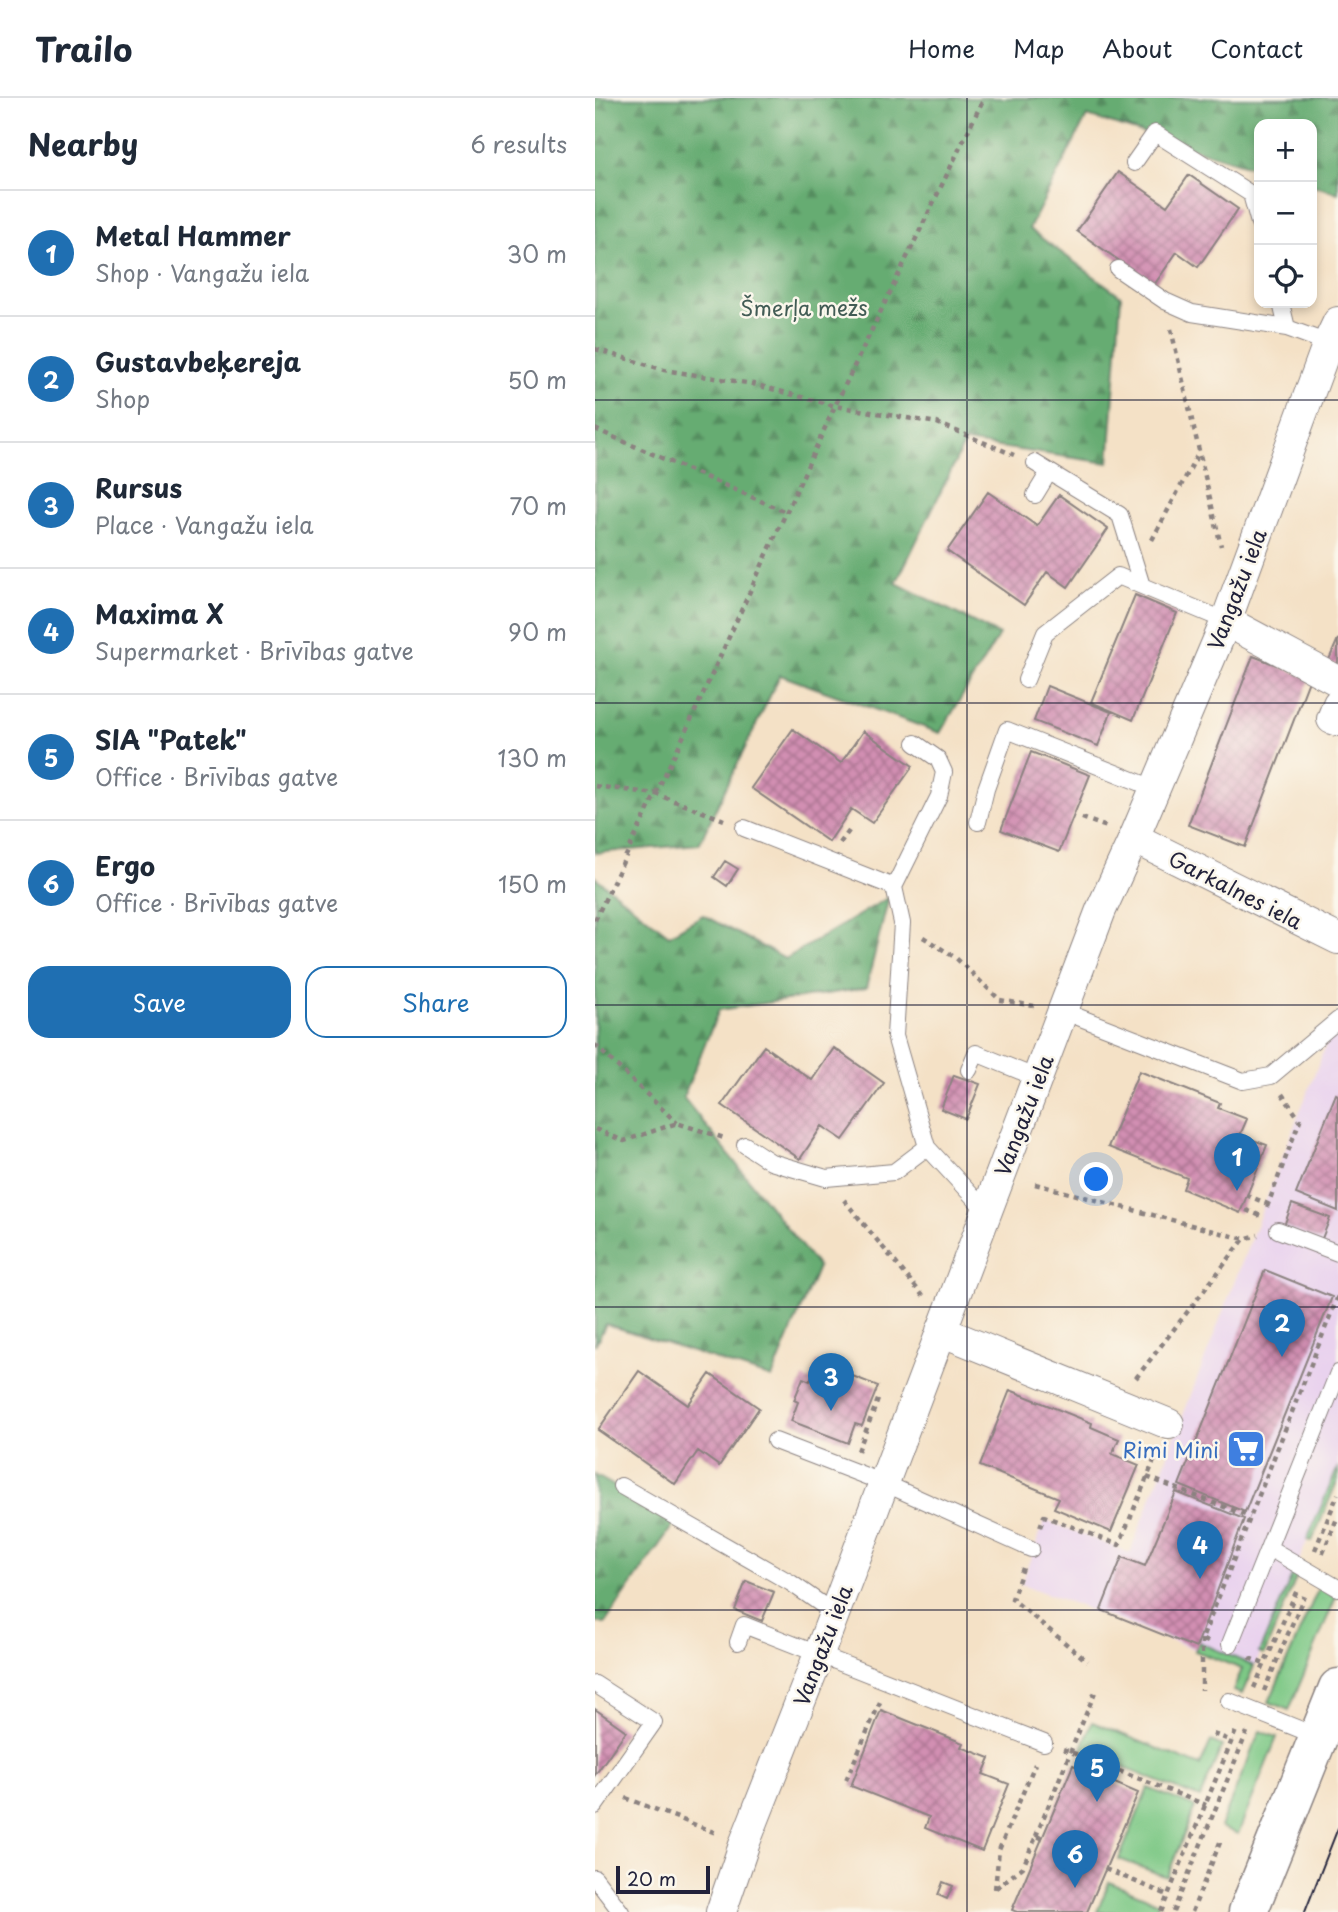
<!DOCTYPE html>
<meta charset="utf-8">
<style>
body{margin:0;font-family:"Playpen Sans",sans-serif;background:#f6f6f7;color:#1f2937}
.controls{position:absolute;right:21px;top:21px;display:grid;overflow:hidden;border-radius:14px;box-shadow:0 4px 10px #0003}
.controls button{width:63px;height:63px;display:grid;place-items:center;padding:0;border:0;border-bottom:2px solid #e0e1e3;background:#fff;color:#1f2937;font:35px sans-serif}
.scale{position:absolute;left:21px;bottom:18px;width:94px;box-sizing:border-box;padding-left:7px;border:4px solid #22223b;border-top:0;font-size:19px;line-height:24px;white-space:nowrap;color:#22223b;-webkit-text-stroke:5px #fbf7ec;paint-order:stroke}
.you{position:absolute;left:502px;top:1082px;width:24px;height:24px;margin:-18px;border:5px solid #fff;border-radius:50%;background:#1a73e8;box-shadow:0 0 0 10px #1a73e833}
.badge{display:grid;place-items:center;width:46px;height:46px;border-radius:50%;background:#1f6fb2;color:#fff;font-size:23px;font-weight:700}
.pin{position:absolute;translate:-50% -58px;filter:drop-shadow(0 2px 4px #0008)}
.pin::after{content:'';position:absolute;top:37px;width:24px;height:21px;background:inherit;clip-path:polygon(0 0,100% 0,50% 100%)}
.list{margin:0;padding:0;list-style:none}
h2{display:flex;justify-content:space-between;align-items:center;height:91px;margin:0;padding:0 28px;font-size:30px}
h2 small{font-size:23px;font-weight:400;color:#747a83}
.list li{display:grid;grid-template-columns:46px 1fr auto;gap:21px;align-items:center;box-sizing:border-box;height:126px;padding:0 28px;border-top:2px solid #e0e1e3}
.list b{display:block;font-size:26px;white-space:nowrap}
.list p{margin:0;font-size:23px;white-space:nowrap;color:#747a83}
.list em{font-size:23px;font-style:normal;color:#747a83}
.actions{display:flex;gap:14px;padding:21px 28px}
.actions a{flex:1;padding:16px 0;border:2px solid #1f6fb2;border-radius:21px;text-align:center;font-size:24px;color:#1f6fb2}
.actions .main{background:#1f6fb2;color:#fff}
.icon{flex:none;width:38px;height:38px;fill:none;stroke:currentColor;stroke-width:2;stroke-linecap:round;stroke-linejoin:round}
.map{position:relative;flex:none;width:743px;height:1814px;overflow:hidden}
header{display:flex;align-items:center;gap:42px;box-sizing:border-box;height:98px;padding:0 35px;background:#fff;border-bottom:2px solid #e0e1e3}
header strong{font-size:33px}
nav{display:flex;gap:38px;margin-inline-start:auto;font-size:24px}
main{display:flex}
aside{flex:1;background:#fff}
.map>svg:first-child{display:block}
</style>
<header>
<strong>Trailo</strong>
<nav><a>Home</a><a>Map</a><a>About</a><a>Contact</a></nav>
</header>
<main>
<aside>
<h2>Nearby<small>6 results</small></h2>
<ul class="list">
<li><span class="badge">1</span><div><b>Metal Hammer</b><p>Shop · Vangažu iela</p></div><em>30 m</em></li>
<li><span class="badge">2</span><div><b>Gustavbeķereja</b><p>Shop</p></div><em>50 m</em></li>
<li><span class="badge">3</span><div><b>Rursus</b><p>Place · Vangažu iela</p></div><em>70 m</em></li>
<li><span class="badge">4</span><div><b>Maxima X</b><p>Supermarket · Brīvības gatve</p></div><em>90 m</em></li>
<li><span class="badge">5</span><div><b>SIA &quot;Patek&quot;</b><p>Office · Brīvības gatve</p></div><em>130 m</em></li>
<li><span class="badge">6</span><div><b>Ergo</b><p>Office · Brīvības gatve</p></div><em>150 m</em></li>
</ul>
<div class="actions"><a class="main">Save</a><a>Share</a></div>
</aside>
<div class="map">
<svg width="743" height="1814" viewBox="0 0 743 1814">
<defs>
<pattern id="forest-firs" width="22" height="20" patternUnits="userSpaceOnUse" patternTransform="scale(1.75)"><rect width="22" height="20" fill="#66ac72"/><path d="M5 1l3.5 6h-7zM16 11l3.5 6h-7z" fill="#548c5f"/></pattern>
<pattern id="building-cross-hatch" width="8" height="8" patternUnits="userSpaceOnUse" patternTransform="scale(1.75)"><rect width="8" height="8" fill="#d28fb2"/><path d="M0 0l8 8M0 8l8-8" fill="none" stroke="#aa7492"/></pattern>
</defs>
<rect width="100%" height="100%" fill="#fbf7ec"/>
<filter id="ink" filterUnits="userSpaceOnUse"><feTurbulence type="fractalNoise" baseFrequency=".0143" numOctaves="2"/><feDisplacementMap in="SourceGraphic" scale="14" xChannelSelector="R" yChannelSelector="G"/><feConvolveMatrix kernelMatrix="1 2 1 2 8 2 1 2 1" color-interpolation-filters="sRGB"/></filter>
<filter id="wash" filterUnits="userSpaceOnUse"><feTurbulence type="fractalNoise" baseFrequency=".00686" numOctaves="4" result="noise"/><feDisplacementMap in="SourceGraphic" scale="28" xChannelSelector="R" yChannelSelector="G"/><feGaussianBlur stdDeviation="1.57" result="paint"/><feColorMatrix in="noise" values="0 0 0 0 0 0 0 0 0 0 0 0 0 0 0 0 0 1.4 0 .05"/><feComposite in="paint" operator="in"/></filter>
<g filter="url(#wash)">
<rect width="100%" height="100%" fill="#f4e1c6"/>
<!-- built -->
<path fill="#e9d2ee" d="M743,915V1369L658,1573L426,1486L450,1422L535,1455Z"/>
<!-- green -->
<path fill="#7dc885" stroke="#507560" stroke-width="2" d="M743,1369V1381L717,1443L712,1442Z
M699,1473L703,1475L669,1557L664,1555Z
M724,1489L741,1499L694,1612L674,1604Z
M603,1544L659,1568L647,1596L638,1593L647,1571L600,1553Z
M497,1624L605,1668L616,1643L627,1648L605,1700L486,1653Z
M665,1633L682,1639L643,1736L625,1729Z
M553,1690L600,1709L572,1779L524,1761Z
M514,1784L564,1805L560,1814H502Z"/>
<!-- forest -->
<path fill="url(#forest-firs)" stroke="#446756" stroke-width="2" d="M0,0H743V95L717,87V26H664V71L492,18L434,131L526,198L514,365L370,344L301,485L404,537L345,635L185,577L104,746L0,755Z
M0,779L74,837L108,817L190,861L294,799L271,890L124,912L88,999L223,1169L177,1280L11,1226L0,1247Z
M0,1377L81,1423L10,1525H0Z"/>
<g id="blocks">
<!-- building -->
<path fill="url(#building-cross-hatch)" d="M523,74L572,108L594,77L643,111L603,169L582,154L559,187L482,133Z
M393,394L442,428L464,397L513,431L473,489L452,474L429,507L352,453Z
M540,497L582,515L538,622L496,604Z
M743,541V568L733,564Z
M658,558L715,580L650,749L593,727Z
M452,588L516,614L503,648L439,623Z
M198,631L246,665L268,633L318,668L277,725L256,711L234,744L156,690Z
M436,654L495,677L464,754L406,732Z
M130,763L143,771L132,788L119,779Z
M169,948L217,982L239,950L289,985L248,1042L227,1028L205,1061L127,1007Z
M544,973L625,1005L623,1010L652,1021L645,1037L672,1047L645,1115L588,1091L592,1080L513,1049Z
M359,977L385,986L371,1021L346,1011Z
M741,996L743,997V1113L701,1096Z
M697,1106L735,1120L726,1143L689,1128Z
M670,1172L737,1199L650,1414L584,1387Z
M222,1264L283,1288L267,1328L260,1326L253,1345L196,1323L203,1304L199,1302L208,1280L215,1283Z
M44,1273L93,1307L115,1276L164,1310L124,1368L103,1353L80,1386L3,1332Z
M415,1292L497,1325L496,1329L524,1341L517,1356L544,1367L516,1434L459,1410L464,1400L385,1368Z
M581,1394L649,1421L601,1550L506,1512L527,1459L550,1468Z
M151,1483L179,1494L167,1523L140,1512Z
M0,1611L31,1633L0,1677Z
M286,1612L368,1645L366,1649L395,1660L388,1676L414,1686L387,1753L330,1730L334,1719L256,1688Z
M478,1667L543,1695L492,1814H422L417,1812Z
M348,1784L358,1788L352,1801L343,1797Z"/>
</g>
</g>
<g filter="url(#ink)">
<use href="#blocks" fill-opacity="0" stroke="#8b8280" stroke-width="2"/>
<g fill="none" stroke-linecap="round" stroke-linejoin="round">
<!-- service casing -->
<g stroke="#8b8280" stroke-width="18">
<path id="service" d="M539,65L560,35L656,96L664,125
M523,171L570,203L597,215L692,230L733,245
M686,205L692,230
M440,365L525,417L547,488
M440,397L454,374
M431,582L450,535L523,478L631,523
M320,645L343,661L349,674L344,698L299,789L307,825L300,938L332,1049L392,1114
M383,724L391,691L412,632L561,691
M149,730L299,789
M468,913L648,983L676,978L743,922
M374,972L381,955L442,980
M150,1047L176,1064L231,1080L299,1074L332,1049
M683,1132L743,1155
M180,1343L289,1385L436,1451
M26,1388L196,1485L239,1515
M674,1450L743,1490
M143,1544L149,1527L449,1645
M635,1546L743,1275
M0,1586L59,1624L0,1708
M634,1603L724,1639
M0,1780L26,1814"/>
</g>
<!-- minor casing -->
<g stroke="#8b8280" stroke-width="32">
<path id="minor" d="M631,523L743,583
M743,606L737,621L743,623
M539,740L743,841
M346,1233L574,1326
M126,1814L150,1744L224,1556L506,812L539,740L631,523L733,245L743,224"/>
</g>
<!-- trunk casing -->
<g stroke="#8b8280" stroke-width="41">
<path id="trunk" d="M653,1814L743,1590"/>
</g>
<!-- path -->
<path stroke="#8b8280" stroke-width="4.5" stroke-dasharray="5 5" stroke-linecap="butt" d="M576,231L626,448
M0,251L69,272L158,286L240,308L342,325L419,357
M0,331L191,414
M557,442L604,354
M0,688L61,696L129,722
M487,720L512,729
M245,745L257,729
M0,822L90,635L240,308L389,0
M328,839L361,860L405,902L439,908
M0,947L82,1025
M0,1031L29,1043L82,1025L129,1040
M440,1086L649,1141
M651,1097L673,1106L674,1110
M249,1102L328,1198
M672,1109L705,1022L687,996
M651,1112L666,1118
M541,1280L649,1141L663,1137
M263,1353L284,1299
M552,1379L655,1419
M445,1429L449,1418L524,1447L563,1353
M720,1452L743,1396
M728,1455L743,1418
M428,1470L417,1501L492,1563
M607,1541V1592
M613,1544L607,1541L743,1198
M654,1560L669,1566
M659,1590L702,1492
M669,1593L709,1498
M618,1636L637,1643
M468,1651L611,1707
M251,1682L285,1604
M31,1700L121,1735
M441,1738L500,1594
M510,1771L573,1797
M401,1790L428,1769L441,1738L447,1740
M400,1791L404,1752L440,1666
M566,1814L642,1630
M578,1814L652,1634
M597,1814L626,1742"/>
<!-- service -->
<use href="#service" stroke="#fff" stroke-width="16"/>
<!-- minor -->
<use href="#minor" stroke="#fff" stroke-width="30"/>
<!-- trunk -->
<use href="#trunk" stroke="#fff" stroke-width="38"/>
<!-- tram -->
<path stroke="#22223b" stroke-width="2" d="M710,1814L743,1730"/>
</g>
</g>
<!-- grid -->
<path fill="none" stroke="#22223b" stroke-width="2" stroke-opacity="0.55" d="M372,0V1814M0,302H743M0,605H743M0,907H743M0,1209H743M0,1512H743"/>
<!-- icons -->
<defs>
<g id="supermarket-square" transform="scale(2.0125)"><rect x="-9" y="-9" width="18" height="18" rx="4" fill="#3f7fe0" stroke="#fbf7ec"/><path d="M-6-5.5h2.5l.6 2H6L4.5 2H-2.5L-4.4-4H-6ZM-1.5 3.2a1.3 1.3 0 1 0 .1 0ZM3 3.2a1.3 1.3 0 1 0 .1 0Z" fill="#fff"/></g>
</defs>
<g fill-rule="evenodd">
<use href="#supermarket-square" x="651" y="1351"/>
</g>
<g text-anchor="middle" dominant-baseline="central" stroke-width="5" stroke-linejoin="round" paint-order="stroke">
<!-- park labels -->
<g font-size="21" fill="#425c55" stroke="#fbf7ec">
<text x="209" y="209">Šmerļa mežs</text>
</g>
<!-- street labels -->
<g font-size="21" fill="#22223b" stroke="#fbf7ec">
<text transform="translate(641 491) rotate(-69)">Vangažu iela</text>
<text transform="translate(641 791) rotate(27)">Garkalnes iela</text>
<text transform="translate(428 1017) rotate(-69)">Vangažu iela</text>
<text transform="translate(227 1547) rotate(-69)">Vangažu iela</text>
</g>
<!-- shop labels -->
<g font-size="21" fill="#366cbe" stroke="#fbf7ec" text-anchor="end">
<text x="624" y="1351">Rimi Mini</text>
</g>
</g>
</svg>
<div class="controls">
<button>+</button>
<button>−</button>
<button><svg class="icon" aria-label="locate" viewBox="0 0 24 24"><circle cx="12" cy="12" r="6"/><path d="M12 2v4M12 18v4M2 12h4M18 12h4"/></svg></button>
</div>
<div class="scale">20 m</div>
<div class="you"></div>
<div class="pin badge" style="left:642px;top:1093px">1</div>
<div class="pin badge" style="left:687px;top:1259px">2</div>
<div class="pin badge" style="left:236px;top:1313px">3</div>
<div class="pin badge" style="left:605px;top:1481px">4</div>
<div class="pin badge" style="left:502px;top:1704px">5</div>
<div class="pin badge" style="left:480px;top:1790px">6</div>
</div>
</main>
